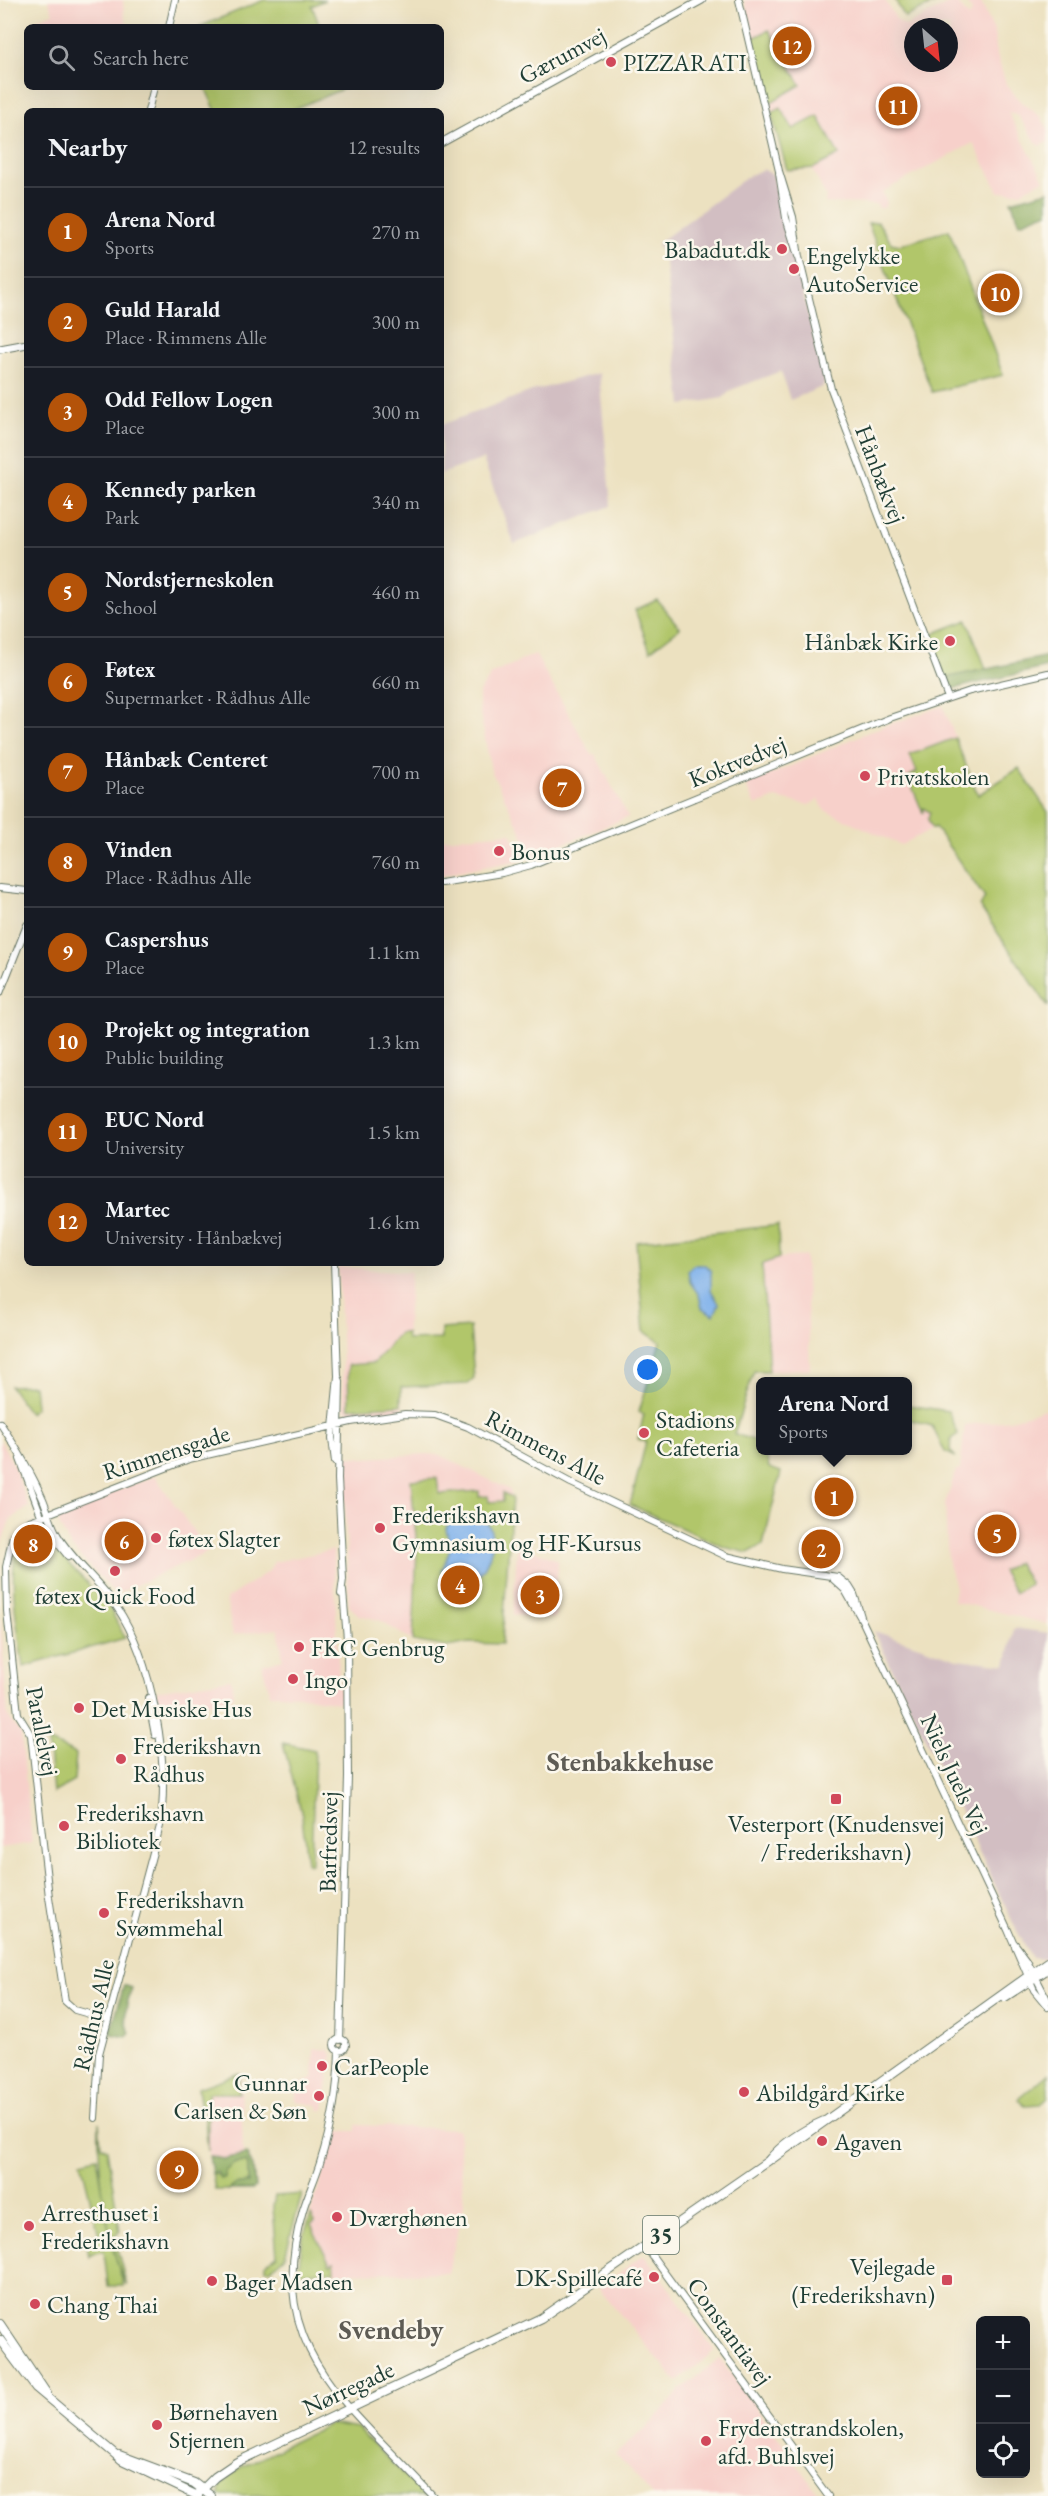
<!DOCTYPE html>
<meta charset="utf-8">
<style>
body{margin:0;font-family:"EB Garamond",serif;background:#242831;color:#f1f3f6}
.controls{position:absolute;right:18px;bottom:18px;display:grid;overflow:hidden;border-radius:9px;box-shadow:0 6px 24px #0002}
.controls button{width:54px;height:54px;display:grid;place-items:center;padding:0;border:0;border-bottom:2px solid #363941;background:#171b24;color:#f1f3f6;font:30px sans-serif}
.compass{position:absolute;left:904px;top:18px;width:54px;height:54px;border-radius:50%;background:#171b24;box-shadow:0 6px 24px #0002;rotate:153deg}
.you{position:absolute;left:648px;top:1370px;width:21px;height:21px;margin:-15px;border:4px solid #fff;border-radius:50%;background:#1a73e8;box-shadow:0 0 0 9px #1a73e833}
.badge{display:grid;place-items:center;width:39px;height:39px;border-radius:50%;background:#b45309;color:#fff;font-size:20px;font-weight:700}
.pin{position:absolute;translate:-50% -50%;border:3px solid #fff;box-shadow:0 2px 6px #0006}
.popup{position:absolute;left:756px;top:1377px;width:156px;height:78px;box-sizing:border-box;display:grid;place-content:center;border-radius:9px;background:#171b24;filter:drop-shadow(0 2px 4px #0005);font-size:20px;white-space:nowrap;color:#9ea1a6}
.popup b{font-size:22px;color:#f1f3f6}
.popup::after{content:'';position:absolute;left:50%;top:100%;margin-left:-12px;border:12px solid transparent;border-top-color:#171b24}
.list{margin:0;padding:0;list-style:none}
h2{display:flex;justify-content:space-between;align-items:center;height:78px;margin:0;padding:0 24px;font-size:26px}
h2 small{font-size:20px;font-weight:400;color:#9ea1a6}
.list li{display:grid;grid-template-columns:39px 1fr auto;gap:18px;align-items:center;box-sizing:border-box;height:90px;padding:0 24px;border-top:2px solid #363941}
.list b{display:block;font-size:22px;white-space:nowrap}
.list p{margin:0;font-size:20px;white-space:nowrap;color:#9ea1a6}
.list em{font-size:20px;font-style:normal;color:#9ea1a6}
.icon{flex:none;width:33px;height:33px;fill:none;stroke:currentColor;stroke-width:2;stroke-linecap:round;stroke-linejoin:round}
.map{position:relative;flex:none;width:1048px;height:2496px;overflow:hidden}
.search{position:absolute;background:#171b24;box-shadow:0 6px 24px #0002;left:24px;top:24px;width:420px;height:66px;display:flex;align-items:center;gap:15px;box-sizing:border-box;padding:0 21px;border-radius:9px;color:#9ea1a6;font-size:22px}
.panel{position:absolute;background:#171b24;box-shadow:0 6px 24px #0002;left:24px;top:108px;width:420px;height:1158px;border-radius:9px}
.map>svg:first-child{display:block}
</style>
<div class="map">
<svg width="1048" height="2496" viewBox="0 0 1048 2496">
<rect width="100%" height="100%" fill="#fbf7ec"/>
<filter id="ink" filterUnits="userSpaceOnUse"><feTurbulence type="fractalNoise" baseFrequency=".0167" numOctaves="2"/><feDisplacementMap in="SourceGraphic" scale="12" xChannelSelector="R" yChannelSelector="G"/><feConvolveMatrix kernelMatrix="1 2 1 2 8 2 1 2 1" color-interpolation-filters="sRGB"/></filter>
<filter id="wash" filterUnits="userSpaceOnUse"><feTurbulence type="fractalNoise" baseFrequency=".008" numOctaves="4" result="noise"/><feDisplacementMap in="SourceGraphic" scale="24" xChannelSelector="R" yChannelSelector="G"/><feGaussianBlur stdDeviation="1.35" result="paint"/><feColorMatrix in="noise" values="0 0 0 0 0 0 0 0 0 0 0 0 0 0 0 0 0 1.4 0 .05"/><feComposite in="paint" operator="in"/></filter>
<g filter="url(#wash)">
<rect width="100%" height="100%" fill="#ece1c0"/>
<!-- built -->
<path fill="#f7d0ca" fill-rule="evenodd" d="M48,0H123L124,16L129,27H36L40,25L38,19L53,13Z
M744,0H885L897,20L906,26L955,0L969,17L972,11L965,0H980L994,31L997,55L1006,84L1019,100L1041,117L1048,129V142L1039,146L1017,114L1008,112L1044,180L1020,192H999L973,143L882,192L887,203L884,208H879L877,204L825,203L826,196L812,169L787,171ZM913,27H949V63H913Z
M535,654L592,755L595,754L628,817L536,855L532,854L491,770L479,707V692L492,674Z
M943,706L978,795L932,829L901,845L824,810L819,799L809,805L775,798L755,806L746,786L748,782L772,774L873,730Z
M511,833L522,857L521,860L441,875V839Z
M805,1256L810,1369L769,1371L762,1263L779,1258Z
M338,1267L411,1272L406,1340L441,1339V1329L470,1327L474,1378L467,1384L401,1387L403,1410L351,1415L344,1408Z
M1048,1408V1624L953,1601L955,1587L948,1564L945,1504L956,1470H960L965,1425L1011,1420Z
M0,1440L13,1464L29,1507L10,1520L0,1547Z
M426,1454L440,1455L510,1490L512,1497L503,1494L504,1501L488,1502L479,1497L478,1491L439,1494L431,1479L411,1480L417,1548L413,1641L379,1620L359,1615L349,1606L343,1456L365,1458Z
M155,1476L208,1552L116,1594L71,1547L56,1519L82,1503Z
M521,1545L558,1560L555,1618L513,1615L517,1548Z
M333,1550L340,1700L337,1703L299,1695L270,1694L262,1665L283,1659L278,1628L233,1635L226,1599L269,1571L274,1562Z
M0,1613L8,1717L21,1734L32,1843L0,1848Z
M231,1679L234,1696L231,1699L160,1712L156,1691Z
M314,2048L328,2050L332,2054L324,2110H319L318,2105L296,2102V2085L313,2079Z
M241,2072L243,2156L223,2159L209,2156L204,2110L201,2109L198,2088Z
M356,2125L458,2129L464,2205L448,2273L298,2272L303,2237L336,2131H356Z
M642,2256L646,2257L715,2350L679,2381H676L598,2288Z
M718,2359L721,2360L821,2496H653L616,2454L647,2427L682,2389Z"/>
<!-- industrial -->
<path fill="#d2bec2" d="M763,169L773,175L786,237L791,246L825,382L822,387L790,400L781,371L731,390L723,398L682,405L664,255L657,244L747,177Z
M599,373L611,506L514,544L483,459L441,474V425L532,391Z
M1014,1628L1048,1633V1955L1043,1959L1032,1958L1016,1929L874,1631L958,1659L1006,1665Z"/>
<!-- green -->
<path fill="#b1c66a" stroke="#68824f" stroke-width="1.5" d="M264,0H325L312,6L320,27H199Z
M895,0H942L905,17Z
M769,30L801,85L769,103L753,38Z
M205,87H344L345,88L289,111H216Z
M781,108L793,129L818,116L839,155L814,168L787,170L771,113Z
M878,222L891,243L900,245L949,230L1003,375L932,392L868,223Z
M657,600L680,628L650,651L635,610Z
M967,620L986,669L945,678L930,635Z
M955,738L978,795L1019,768L1048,812V1006L980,907L985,898L935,827L932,829L928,820L930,812L923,808V813L908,777L917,772L910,755Z
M778,1225L779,1258L762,1264L769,1371H754L734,1434L760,1442V1450L765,1451L769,1468L781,1472L763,1545L748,1553L724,1547L630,1505L646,1442L638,1439L644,1414L639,1412L660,1342L644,1331L636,1242Z
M470,1327L474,1378L467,1384L401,1387V1405L349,1408L348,1365L374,1363L399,1333H406L407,1340L441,1339V1329Z
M34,1385L36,1407L29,1413L10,1386Z
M908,1405L948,1411L958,1434L951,1439L950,1451L956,1457L945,1452L932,1426L908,1419Z
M437,1478L439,1494L479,1491V1497L488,1496L489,1502L503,1501V1493L512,1497L502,1644L469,1643L447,1647L413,1641L417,1548L411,1480Z
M43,1532L48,1542L108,1605L125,1638L23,1667C18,1628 9,1586 16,1548L32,1554L45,1555L47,1550L40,1538Z
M1017,1562L1030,1584L1015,1593L1002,1571Z
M48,1741L76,1754L74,1781L53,1793Z
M283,1743L315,1750L311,1864L307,1863L302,1815Z
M239,2073V2093H208V2151L204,2110L201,2109L198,2088Z
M1048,2074V2098L1041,2104L1025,2105L1018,2099Z
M99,2122L101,2146L107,2149L120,2231L114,2237L127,2286C107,2248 97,2165 99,2122Z
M97,2157L111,2242L124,2286H108L104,2251L90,2254L89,2257L86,2236L99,2235L81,2161Z
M245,2162L248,2165V2183L234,2185L228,2190H215L212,2173L225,2178V2171L235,2163Z
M302,2194L285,2256L271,2269H266V2263L277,2256L273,2207L275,2196Z
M311,2215L315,2222L311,2225L330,2264L334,2262L335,2271L298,2272L303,2237Z
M330,2424L358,2429L425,2496L219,2495L220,2485L241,2467Z"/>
<!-- forest -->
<path fill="#8cab5e" stroke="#567449" stroke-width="1.5" d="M1048,191V212L1020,223L1011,201Z
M1048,656V667L952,689L945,678Z
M124,1985L132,1988C126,2005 123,2016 130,2033L127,2037L110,2034Z
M246,2154L253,2166L255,2188L253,2190H228L234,2185L248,2183V2165L245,2162L235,2163L225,2171V2178L221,2179L217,2172L212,2173L209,2156L223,2159Z"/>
<!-- water -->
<path fill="#7fb1eb" stroke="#4f7790" stroke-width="1.5" d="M693,1265H705L711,1271V1290L719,1304L714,1315L702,1308L699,1295L690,1282L688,1270Z
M454,1518C462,1518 474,1517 482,1520C503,1527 490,1589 455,1582C448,1581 444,1578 442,1571L450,1549L446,1528Z"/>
</g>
<g filter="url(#ink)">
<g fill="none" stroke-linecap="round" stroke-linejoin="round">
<!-- tertiary casing -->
<g stroke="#677665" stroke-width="8">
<path id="tertiary" d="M739,0L779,171L793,217L799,257L831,389L948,698
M169,27L175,0
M148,111L154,87
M779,173L786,218L798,256
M441,883L502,873L531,865L890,718L970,691L1048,673
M0,888L27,891
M0,993L27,925
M334,1263L338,1376L340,1381L338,1479L343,1579L341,1594
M0,1423C16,1447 31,1472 43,1499C48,1511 51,1525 58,1536C74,1562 99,1581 116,1606C153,1660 170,1762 160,1826L99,2054L95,2118
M20,1459L46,1529L68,1556
M335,1462L332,1438L338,1376
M832,1578L845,1590L862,1620L1008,1930L1034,1990L1048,2007
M148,1698L155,1735
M1015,1944L1027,1960L1048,2001
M107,2019L75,2010L65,2001L49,1897L31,1735L18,1714L7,1611L6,1567L13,1535L30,1521L189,1459L351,1422L405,1414L435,1415L468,1427L571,1483L726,1556L782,1569L838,1577L849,1586L854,1594L862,1620
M334 2045a6 6 0 1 1 12 0a6 6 0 1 1-12 0Z
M340,2040L348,1777L347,1639L343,1591
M339,2051C338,2089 331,2128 320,2163C315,2179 308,2194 303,2210C262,2349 349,2404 433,2496
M645,2246L828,2496"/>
</g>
<!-- secondary casing -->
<g stroke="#677665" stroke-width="9">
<path id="secondary" d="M441,143L702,0
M0,349L27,344"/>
</g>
<!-- primary casing -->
<g stroke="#677665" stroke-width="10">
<path id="primary" d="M1005,1997L1048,1969
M772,2159L1048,1962
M0,2324L47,2394
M0,2340L36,2388L122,2460L198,2496
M119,2455L194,2483L211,2496
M197,2495L215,2477L237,2462L541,2318L768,2161C783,2143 803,2130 824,2121"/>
</g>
<!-- tertiary -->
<use href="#tertiary" stroke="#fff" stroke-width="6"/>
<!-- secondary -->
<use href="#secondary" stroke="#fff" stroke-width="7"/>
<!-- primary -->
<use href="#primary" stroke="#fff" stroke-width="8"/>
</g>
</g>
<!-- markers -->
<g fill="#d1495b" stroke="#fbf7ec" stroke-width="2">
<circle cx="611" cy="62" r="6"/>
<circle cx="782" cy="249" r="6"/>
<circle cx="794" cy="269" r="6"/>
<circle cx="950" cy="641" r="6"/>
<circle cx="865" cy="776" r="6"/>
<circle cx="499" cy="851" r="6"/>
<circle cx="644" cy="1433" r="6"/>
<circle cx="380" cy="1528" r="6"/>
<circle cx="156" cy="1538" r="6"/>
<circle cx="115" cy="1571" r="6"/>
<circle cx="299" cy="1647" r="6"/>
<circle cx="293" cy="1679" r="6"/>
<circle cx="79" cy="1708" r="6"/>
<circle cx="121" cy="1759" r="6"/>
<rect x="830" y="1793" width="12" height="12" rx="3"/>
<circle cx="64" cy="1826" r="6"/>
<circle cx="104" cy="1913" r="6"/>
<circle cx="322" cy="2066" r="6"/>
<circle cx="744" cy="2092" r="6"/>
<circle cx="319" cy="2096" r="6"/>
<circle cx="822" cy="2141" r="6"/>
<circle cx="337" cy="2217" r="6"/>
<circle cx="29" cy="2226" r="6"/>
<circle cx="654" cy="2277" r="6"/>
<rect x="941" y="2274" width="12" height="12" rx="3"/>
<circle cx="212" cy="2281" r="6"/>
<circle cx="35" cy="2304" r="6"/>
<circle cx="157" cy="2425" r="6"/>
<circle cx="706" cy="2441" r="6"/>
</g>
<g text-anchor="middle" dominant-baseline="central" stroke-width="5" stroke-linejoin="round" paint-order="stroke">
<!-- shield labels -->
<rect fill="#fbf7ec" stroke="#61756b" stroke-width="1.5" x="643" y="2216" width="36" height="38" rx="4.5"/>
<g font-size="22" font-weight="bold" fill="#1f3d34">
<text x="661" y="2235">35</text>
</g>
<!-- street labels -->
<g font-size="24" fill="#1f3d34" stroke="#fbf7ec">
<text transform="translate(562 55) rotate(-28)">Gærumvej</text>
<text transform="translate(881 474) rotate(69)">Hånbækvej</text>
<text transform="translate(737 761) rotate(-22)">Koktvedvej</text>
<text transform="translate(546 1447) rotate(28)">Rimmens Alle</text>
<text transform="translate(166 1452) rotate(-18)">Rimmensgade</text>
<text transform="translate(43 1731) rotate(79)">Parallelvej</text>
<text transform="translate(955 1774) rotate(65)">Niels Juels Vej</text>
<text transform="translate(328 1842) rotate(-89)">Barfredsvej</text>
<text transform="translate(93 2015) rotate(-77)">Rådhus Alle</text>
<text transform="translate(730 2331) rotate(54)">Constantiavej</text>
<text transform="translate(348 2388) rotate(-25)">Nørregade</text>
</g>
<!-- poi labels -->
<g font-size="24" fill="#1f3d34" stroke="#fbf7ec" text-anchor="start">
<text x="623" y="62">PIZZARATI</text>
<text x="770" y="249" text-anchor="end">Babadut.dk</text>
<text x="806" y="255">Engelykke<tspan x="806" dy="28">AutoService</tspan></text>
<text x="938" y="641" text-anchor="end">Hånbæk Kirke</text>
<text x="877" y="776">Privatskolen</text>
<text x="511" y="851">Bonus</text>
<text x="656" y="1419">Stadions<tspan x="656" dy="28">Cafeteria</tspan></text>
<text x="392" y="1514">Frederikshavn<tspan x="392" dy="28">Gymnasium og HF-Kursus</tspan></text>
<text x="168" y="1538">føtex Slagter</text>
<text x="115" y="1595" text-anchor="middle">føtex Quick Food</text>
<text x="311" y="1647">FKC Genbrug</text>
<text x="305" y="1679">Ingo</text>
<text x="91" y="1708">Det Musiske Hus</text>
<text x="133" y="1745">Frederikshavn<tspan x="133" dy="28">Rådhus</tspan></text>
<text x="76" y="1812">Frederikshavn<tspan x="76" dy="28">Bibliotek</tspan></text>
<text x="836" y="1823" text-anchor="middle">Vesterport (Knudensvej<tspan x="836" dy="28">/ Frederikshavn)</tspan></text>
<text x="116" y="1899">Frederikshavn<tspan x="116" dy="28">Svømmehal</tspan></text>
<text x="334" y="2066">CarPeople</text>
<text x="307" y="2082" text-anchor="end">Gunnar<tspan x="307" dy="28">Carlsen &amp; Søn</tspan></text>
<text x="756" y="2092">Abildgård Kirke</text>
<text x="834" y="2141">Agaven</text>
<text x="41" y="2212">Arresthuset i<tspan x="41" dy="28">Frederikshavn</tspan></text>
<text x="349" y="2217">Dværghønen</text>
<text x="935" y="2266" text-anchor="end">Vejlegade<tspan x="935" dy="28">(Frederikshavn)</tspan></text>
<text x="642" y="2277" text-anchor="end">DK-Spillecafé</text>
<text x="224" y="2281">Bager Madsen</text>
<text x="47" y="2304">Chang Thai</text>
<text x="169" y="2411">Børnehaven<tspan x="169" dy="28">Stjernen</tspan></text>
<text x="718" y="2427">Frydenstrandskolen,<tspan x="718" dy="28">afd. Buhlsvej</tspan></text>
</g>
<!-- quarter labels -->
<g font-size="27" font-weight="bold" fill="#5e5c55" stroke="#fbf7ec">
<text x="630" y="1761">Stenbakkehuse</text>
<text x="391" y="2329">Svendeby</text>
</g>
</g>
</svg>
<div class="controls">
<button>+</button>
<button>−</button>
<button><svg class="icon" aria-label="locate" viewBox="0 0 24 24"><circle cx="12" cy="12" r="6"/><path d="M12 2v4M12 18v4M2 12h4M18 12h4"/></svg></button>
</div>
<svg class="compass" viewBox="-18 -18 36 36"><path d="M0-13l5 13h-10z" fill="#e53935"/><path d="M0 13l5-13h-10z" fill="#9ea1a6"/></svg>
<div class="you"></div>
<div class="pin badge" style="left:834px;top:1497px">1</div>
<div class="popup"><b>Arena Nord</b>Sports</div>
<div class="pin badge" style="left:821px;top:1549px">2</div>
<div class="pin badge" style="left:540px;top:1595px">3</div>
<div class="pin badge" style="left:460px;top:1585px">4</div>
<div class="pin badge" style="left:997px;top:1534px">5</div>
<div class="pin badge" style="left:124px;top:1541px">6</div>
<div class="pin badge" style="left:562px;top:788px">7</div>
<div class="pin badge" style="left:33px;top:1544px">8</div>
<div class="pin badge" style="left:179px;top:2170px">9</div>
<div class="pin badge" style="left:1000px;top:293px">10</div>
<div class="pin badge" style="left:898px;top:106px">11</div>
<div class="pin badge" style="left:792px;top:46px">12</div>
<div class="search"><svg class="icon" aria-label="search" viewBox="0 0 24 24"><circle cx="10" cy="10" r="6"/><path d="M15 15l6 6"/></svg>Search here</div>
<section class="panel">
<h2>Nearby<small>12 results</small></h2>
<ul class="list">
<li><span class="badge">1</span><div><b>Arena Nord</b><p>Sports</p></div><em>270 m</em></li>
<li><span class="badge">2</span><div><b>Guld Harald</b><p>Place · Rimmens Alle</p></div><em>300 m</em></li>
<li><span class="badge">3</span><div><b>Odd Fellow Logen</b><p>Place</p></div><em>300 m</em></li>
<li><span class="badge">4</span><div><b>Kennedy parken</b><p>Park</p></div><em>340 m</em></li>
<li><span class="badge">5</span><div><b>Nordstjerneskolen</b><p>School</p></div><em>460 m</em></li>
<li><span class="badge">6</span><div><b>Føtex</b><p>Supermarket · Rådhus Alle</p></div><em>660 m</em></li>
<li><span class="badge">7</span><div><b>Hånbæk Centeret</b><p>Place</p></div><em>700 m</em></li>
<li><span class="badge">8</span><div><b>Vinden</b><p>Place · Rådhus Alle</p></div><em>760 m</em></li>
<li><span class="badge">9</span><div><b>Caspershus</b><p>Place</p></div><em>1.1 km</em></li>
<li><span class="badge">10</span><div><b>Projekt og integration</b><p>Public building</p></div><em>1.3 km</em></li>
<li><span class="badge">11</span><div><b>EUC Nord</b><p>University</p></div><em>1.5 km</em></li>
<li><span class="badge">12</span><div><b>Martec</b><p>University · Hånbækvej</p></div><em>1.6 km</em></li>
</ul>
</section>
</div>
